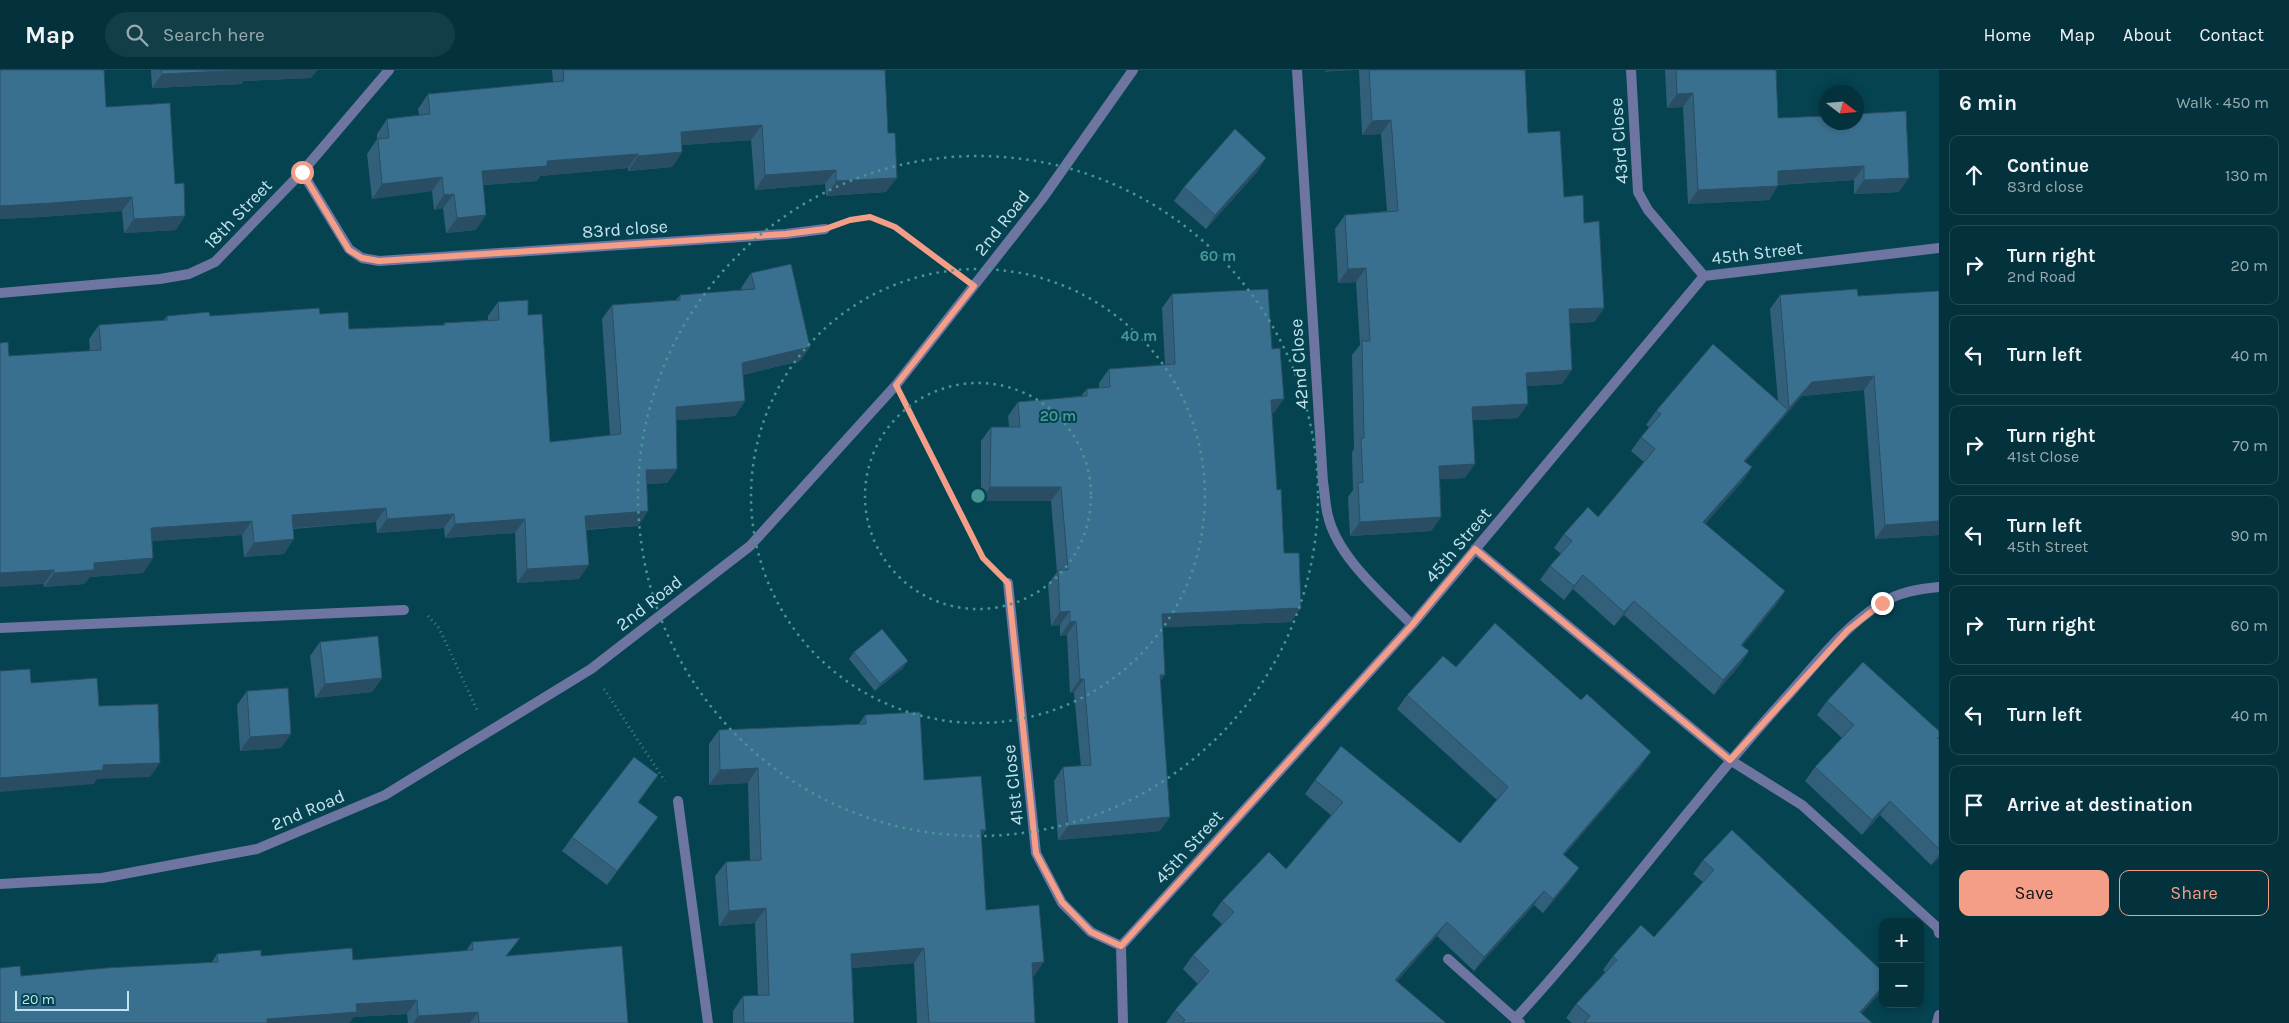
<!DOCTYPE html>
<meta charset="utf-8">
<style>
body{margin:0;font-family:Karla,sans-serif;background:#123e47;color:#f1f3f6}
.controls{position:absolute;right:15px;bottom:15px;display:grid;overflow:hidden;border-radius:10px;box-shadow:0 2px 8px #0003}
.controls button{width:45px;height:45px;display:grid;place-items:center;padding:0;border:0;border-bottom:1px solid #254d56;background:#04323c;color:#f1f3f6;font:25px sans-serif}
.compass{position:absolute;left:1819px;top:15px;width:45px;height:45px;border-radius:50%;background:#04323c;box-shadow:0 2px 8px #0003;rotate:106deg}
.scale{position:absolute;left:15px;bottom:12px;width:114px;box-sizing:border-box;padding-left:5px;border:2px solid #c2e4ee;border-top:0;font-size:14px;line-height:18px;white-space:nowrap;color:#c2e4ee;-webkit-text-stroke:4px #054350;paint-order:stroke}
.stop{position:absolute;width:15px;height:15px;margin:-11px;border:4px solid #f49e87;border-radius:50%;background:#fff}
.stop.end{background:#f49e87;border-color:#fff;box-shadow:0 1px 5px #0008}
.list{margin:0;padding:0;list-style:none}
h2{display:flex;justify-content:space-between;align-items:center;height:65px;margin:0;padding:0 20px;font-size:21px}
h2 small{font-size:16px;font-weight:400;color:#97aaaf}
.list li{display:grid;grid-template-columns:32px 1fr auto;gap:15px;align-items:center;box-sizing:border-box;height:80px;margin:0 10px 10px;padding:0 10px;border:1px solid #254d56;border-radius:10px}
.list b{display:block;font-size:19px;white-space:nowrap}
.list p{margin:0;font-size:16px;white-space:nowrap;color:#97aaaf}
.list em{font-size:16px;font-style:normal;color:#97aaaf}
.actions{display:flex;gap:10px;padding:15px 20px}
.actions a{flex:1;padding:11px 0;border:1px solid #f49e87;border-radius:10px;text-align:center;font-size:18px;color:#f49e87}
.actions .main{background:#f49e87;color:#111}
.icon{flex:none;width:28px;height:28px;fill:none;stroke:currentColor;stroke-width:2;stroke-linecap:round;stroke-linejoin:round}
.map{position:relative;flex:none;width:1939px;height:953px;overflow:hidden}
header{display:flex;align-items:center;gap:30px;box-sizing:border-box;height:70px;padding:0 25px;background:#04323c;border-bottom:1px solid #254d56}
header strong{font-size:24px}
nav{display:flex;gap:28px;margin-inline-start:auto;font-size:18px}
.search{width:350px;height:45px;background:#123e47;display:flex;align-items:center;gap:12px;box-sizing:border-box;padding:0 18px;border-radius:28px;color:#97aaaf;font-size:19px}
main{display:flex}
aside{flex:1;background:#04323c}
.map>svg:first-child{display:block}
</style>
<header>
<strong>Map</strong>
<div class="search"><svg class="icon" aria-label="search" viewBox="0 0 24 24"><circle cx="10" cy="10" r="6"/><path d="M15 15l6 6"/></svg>Search here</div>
<nav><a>Home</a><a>Map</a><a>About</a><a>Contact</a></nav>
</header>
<main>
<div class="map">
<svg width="1939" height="953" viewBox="0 0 1939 953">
<rect width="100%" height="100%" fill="#054350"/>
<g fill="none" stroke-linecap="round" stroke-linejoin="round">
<!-- path -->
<path stroke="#4a7e8a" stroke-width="3" stroke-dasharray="1 4" stroke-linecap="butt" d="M849,151L870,147L895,157L953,200
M908,338L983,488L991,496
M428,546L439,558L477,640
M604,619L665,711"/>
<!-- minor -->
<path stroke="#6d75a0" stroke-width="10" d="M1297,0L1323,412C1325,423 1325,435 1328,446C1338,488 1383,525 1412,555
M1631,0L1638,122L1648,140L1704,206
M302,102L349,179L362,188L379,191L786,164L825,159
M0,223L160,209L189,204L215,192L302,102L389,0
M1475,479L1730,690L1802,735L1938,858L1939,863
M1008,513L1036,783L1062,833L1091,862L1121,876
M0,558L404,540
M678,731L708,953
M1448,889L1520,953
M1515,949C1608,848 1688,736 1780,634C1812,600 1841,558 1882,533C1899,522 1919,519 1939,517
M1123,953L1121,876L1412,555L1704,206L1939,178
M1937,953L1939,945"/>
<!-- tertiary -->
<path stroke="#6d75a0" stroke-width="10" d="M0,814L102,808L257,779L385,725L591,599L750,476L896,315L1042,129L1133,0"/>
</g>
<!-- wall -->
<path fill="#32607b" d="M0,0L106,37L176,160L124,163L122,141L41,147L0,149Z
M151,0H317L311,8L243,11L242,14L152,18Z
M552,0H885L886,122L826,126L825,114L755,120L751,70L682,75V82L672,97L628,101V98L540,106L537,111L483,115L476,160L446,163L443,138L434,140L432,121L372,129L367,84L377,69V64L387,49L419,45L418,39L428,24L553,12Z
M1359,0H1525L1528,63L1564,127L1584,153L1604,238L1594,252L1569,253L1562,314L1527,316L1518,348L1473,350L1465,408L1440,409L1441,447L1431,461L1350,466L1348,427L1353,420L1352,383L1354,378L1352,285L1360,275L1356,212L1338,213L1335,159L1345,145L1387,141L1381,64L1362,65Z
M1665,0H1776L1778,48L1826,46L1899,122L1854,124V110L1778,115L1769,130L1688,134L1683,37L1667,38Z
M1266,88L1257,102L1206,159L1174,131L1184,117Z
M751,203L810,277L800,291L743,305L745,331L735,346L676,350L677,399L667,413L647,414L648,441L638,456L586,460L579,509L517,513L515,463L445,468L444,458L377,463L376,452L293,459L284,484L244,487L242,465L152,471L153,488L143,503L90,507L84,514L44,517L9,286L90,281L89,269L99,255L163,251L167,246H210L320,244L349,259L443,255L444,253L488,250V246L498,232L528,245L550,372L610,365L602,249L612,235L676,230L680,225L742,220L741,218Z
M1939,221V465L1875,469L1864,320L1802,326L1745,392L1752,397L1742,412L1705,454L1785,521L1776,535L1742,576L1749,581L1739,596L1714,625L1624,545L1614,556L1573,519L1564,530L1540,510L1550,496L1561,484L1554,478L1564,464L1598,447L1644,392L1631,381L1641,367L1649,357L1646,355L1656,341L1778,331L1770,239L1780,225L1858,226Z
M1172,224L1274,343H1272L1277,420L1291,552L1163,557L1161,611L1160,761L1058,770L1054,711L1063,697L1081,696L1074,623H1070L1067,565L1060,566V555L1051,556L1048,514L1057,502L1051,431H981V371L991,357H1009L1008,346L1018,332L1081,326L1087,319L1099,318V313L1109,299L1165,295L1162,238Z
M320,572L382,608L372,622L315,628L310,586Z
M854,582L903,598L875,621L849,589Z
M1456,597L1641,696L1564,785L1569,812L1543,843L1534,835L1474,901L1437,866L1397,911L1445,953H1166L1175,940L1198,914L1183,899L1193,885L1222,854L1212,845L1222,831L1286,799L1331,745L1305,724L1315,710L1460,773L1497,730L1397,639L1407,625Z
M247,621L281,678L240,681L237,635Z
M1827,631L1939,661V788L1931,795L1880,745L1862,765L1805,711L1815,697L1842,668L1817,645Z
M865,645L924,710L981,766L986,840L1034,906H1033L1035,953H917L914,893L852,898L854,953H733V941L743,926H758L755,853L719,856L715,806L726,792L750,790L748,713L709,715V674L719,660L859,654Z
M648,719L638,733L648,761L607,815L562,781L572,767Z
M1703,790L1880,923L1861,943L1872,953H1572L1566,948L1576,934L1605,902L1603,900L1613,886L1654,867L1703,812L1693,804Z
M472,872L507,886L628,953H408L407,944L354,947L212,892L217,884L261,886L353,890L466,881Z"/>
<!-- shaded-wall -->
<path fill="#294e64" d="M246,0H317L311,8L243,11L242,14L152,18L162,4Z
M1326,0H1356L1324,2Z
M1693,23L1683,37L1667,38L1677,24Z
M1391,50L1381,64L1362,65L1372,51Z
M762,55L751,70L670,76L681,62Z
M682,82L672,97L628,101L638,86Z
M638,84L628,98L540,106L537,111L471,116L482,101L547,91Z
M1266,88L1257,102L1206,159L1215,145Z
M1864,96L1854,110L1768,115L1778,101Z
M836,100L825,114L755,120L765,105Z
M442,107L432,121L372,129L382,114Z
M897,108L886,122L826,126L836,111Z
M1909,108L1899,122L1854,124L1864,110Z
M1778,116L1769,130L1688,134L1698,120Z
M454,124L443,138L434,140L444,125Z
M132,127L122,141L41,147L0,149V136Z
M486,145L476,160L446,163L457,148Z
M185,146L176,160L124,163L134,149Z
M1366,198L1356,212L1338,213L1348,199Z
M1604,238L1594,252L1559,254L1569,239Z
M810,277L800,291L732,307L742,293Z
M1572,300L1562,314L1517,317L1526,303Z
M1874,306L1864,320L1802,326L1780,352L1789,338L1812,312Z
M1284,329L1274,343L1261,344L1271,330Z
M745,331L735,346L666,351L676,337Z
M1528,334L1518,348L1462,351L1472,337Z
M1788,340L1778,354L1734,405L1744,391Z
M1475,394L1465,408L1429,410L1439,396Z
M1752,397L1742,412L1694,467L1703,452Z
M677,399L667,413L636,414L646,400Z
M990,417H1061L1051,431H981Z
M386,438L376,452L282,459L292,445Z
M648,441L638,456L575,460L585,446Z
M454,444L444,458L377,463L387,449Z
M1441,447L1431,461L1350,466L1360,452Z
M525,449L515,463L445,468L455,454Z
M252,451L242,465L141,472L151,458Z
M1939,451V465L1875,469L1885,455Z
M294,469L284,484L244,487L254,473Z
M153,488L143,503L90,507L84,514L44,517L54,503L94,493Z
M589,495L579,509L517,513L527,499Z
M54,500L44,514L0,517V503Z
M1583,505L1573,519L1564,530L1574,516Z
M1785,521L1776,535L1731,589L1741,575Z
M1634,531L1624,545L1614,556L1624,542Z
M1301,538L1291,552L1153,558L1162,544Z
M1070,541L1060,555L1051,556L1060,542Z
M1076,551L1067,565L1060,566L1070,552Z
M1749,581L1739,596L1714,625L1723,610Z
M908,591L903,598L875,621L880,614Z
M1160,605H1165L1155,619Z
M382,608L372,622L315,628L325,614Z
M1080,609H1084L1074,623H1070Z
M291,664L281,678L240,681L250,667Z
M1651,682L1641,696L1553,798L1563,784Z
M160,693L150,707L97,709L94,714L0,722V708L103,695Z
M758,698L748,713L709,715L720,700Z
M1890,731L1880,745L1862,765L1872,750Z
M658,747L648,761L607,815L617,801Z
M1170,747L1160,761L1058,770L1068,756Z
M981,760H986L976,775Z
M1939,784V788L1931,795Z
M1579,798L1569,812L1543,843L1553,829Z
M1544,821L1534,835L1474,901L1484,887Z
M766,838L755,853L719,856L729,841Z
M1447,852L1437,866L1385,924L1395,910Z
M924,878L914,893L841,899L851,884Z
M1044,892L1034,906L1021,907L1032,893Z
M1883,916V919L1880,923L1853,953L1860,942Z
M417,930L407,944L354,947L349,953H264L267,949L356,934Z
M478,942L470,953H413L418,946Z"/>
<!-- building -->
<path fill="#3a708f" stroke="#294e64" d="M0,0H104L106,37L170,33L175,114L184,113L185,146L134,149L132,127L51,133L0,136Z
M161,0H246L162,4Z
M563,0H885L888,63H895L897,108L836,111V100L765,105L762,55L681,62L682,82L638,86V84L547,91V96L482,101L486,145L457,148L454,124L444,125L442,107L382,114L378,69L389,68L387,49L430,44L428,24L564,11Z
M1369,0H1525L1528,63L1560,61L1564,127L1583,125L1584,153L1599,151L1604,238L1569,239L1572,300L1526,303L1528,334L1472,337L1475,394L1439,396L1441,447L1360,452L1358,413L1363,412L1361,369L1364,368L1362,271H1370L1366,198L1348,199L1345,145L1398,141L1391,50L1372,51Z
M1676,0H1776L1778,48L1826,46V52H1856V44L1906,41L1909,108L1864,110V96L1778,101V116L1698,120L1693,23L1677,24Z
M1235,59L1266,88L1215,145L1184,117Z
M791,194L810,277L742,293L745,331L676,337L677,399L646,400L648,441L585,446L589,495L527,499L525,449L455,454L454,444L387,449L386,438L292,445L294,469L254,473L252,451L151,458L153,488L94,493V500L54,503V500L0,503V273L8,272L9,286L101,280L99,255L167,250V246L209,242L210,246L319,238L320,244L348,242L349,259L445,255L444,253L499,250L498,232L528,230V245L542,244L550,372L621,364L612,235L680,230V225L755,219L751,203Z
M1268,219L1272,279L1280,278L1284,329L1271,330L1277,420L1281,419L1284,483H1299L1301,538L1162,544L1165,605H1160L1170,747L1068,756L1063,697L1091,695L1084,609H1080L1076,551L1070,552V541L1060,542L1058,500H1068L1061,417H990L991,357H1020L1018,332L1087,326V319L1110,317L1109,299L1175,294L1172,224Z
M1857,219L1858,226L1939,221V451L1885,455L1874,306L1812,312L1789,338L1780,225Z
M1713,274L1788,340L1744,391L1752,397L1703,452L1785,521L1741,575L1749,581L1723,610L1634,531L1624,542L1583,505L1574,516L1550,496L1572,471L1564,464L1588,437L1598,447L1655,379L1641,367L1661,344L1656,341Z
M1495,553L1581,630L1587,624L1651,682L1563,784L1579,798L1553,829L1544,821L1484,887L1447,852L1395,910L1446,953H1182L1185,950L1175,940L1209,901L1193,885L1234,842L1222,831L1269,782L1286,799L1343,732L1315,710L1341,676L1460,773L1508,717L1407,625L1443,586L1456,597Z
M882,559L908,591L880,614L854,582Z
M378,566L382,608L325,614L320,572Z
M1863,592L1939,661V668H1937L1939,669V779L1890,731L1872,750L1815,697L1854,655L1827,631Z
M30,599L31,613L97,608L99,636L158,634L160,693L103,695V700L0,708V601Z
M288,618L291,664L250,667L247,621Z
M920,642L924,710L981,706L986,760H981L986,840L1039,835L1044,892L1032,893L1035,953H929L924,878L851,884L854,953H744L743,926L769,925L766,838L729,841L726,792L761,790L758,698L720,700L719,660L866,654L865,645Z
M634,687L658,705L638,732L658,747L617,801L572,767Z
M1732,760L1883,902V916L1860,942L1872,953H1584L1590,946L1576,934L1617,890L1613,886L1641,855L1654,867L1714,800L1703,790Z
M520,868L506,886L622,876L628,953H479L478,942L418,946L417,930L356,934L357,942L267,949V953H0V898L20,896L21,906L106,898L218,892L217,884L261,880V886L352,878L353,890L473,880L472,872Z"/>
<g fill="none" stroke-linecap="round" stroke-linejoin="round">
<!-- route -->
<path stroke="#f49e87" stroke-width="6" d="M302,102L349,180L362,188L379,191L786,164L825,159L850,150L870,147L895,157L974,216L896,315L983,488L1008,513L1036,783L1062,832L1091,862L1121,876L1412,555L1475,479L1730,690L1848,560L1882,533"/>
</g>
<!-- distance rings -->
<g fill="none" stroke="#459794" stroke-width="2.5" stroke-dasharray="2.5 5">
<circle cx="978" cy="426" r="113"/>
<circle cx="978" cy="426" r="227"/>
<circle cx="978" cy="426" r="340"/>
</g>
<g text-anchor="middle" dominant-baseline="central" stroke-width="4" stroke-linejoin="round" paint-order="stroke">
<!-- street labels -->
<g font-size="18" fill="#c2e4ee" stroke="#054350">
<text transform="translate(1619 71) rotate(-94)">43rd Close</text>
<text transform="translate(238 144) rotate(-46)">18th Street</text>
<text transform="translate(1002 153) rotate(-52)">2nd Road</text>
<text transform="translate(625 159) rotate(-4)">83rd close</text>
<text transform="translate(1757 183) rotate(-7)">45th Street</text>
<text transform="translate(1299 294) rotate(-94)">42nd Close</text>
<text transform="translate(1458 475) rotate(-50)">45th Street</text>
<text transform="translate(649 533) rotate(-38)">2nd Road</text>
<text transform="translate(1013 715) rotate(-96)">41st Close</text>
<text transform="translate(308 740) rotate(-23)">2nd Road</text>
<text transform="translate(1189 777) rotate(-48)">45th Street</text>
</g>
</g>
<circle cx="978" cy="426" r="8" fill="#459794" stroke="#054350" stroke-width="2.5"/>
<g font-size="15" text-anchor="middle" font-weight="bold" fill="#459794" stroke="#054350" stroke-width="4" stroke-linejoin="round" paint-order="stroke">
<text x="1218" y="191">60 m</text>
<text x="1139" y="271">40 m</text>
<text x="1058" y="351">20 m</text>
</g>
</svg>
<div class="controls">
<button>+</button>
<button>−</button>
</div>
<svg class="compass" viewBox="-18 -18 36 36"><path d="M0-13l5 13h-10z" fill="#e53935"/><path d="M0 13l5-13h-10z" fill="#97aaaf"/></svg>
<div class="scale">20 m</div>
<div class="stop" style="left:302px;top:102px"></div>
<div class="stop end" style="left:1882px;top:533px"></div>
</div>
<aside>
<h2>6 min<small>Walk · 450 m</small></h2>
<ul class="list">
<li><svg class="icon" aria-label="ahead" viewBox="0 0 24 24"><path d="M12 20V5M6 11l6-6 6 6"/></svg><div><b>Continue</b><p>83rd close</p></div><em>130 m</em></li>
<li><svg class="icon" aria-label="right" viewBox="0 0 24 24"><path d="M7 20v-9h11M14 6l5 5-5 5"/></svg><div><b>Turn right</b><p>2nd Road</p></div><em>20 m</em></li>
<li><svg class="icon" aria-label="left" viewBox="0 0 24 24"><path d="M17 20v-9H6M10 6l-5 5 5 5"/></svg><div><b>Turn left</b></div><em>40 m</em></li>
<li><svg class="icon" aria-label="right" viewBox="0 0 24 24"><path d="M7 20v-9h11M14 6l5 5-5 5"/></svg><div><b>Turn right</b><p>41st Close</p></div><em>70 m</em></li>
<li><svg class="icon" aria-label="left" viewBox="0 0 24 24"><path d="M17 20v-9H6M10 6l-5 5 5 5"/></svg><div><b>Turn left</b><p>45th Street</p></div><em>90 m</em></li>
<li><svg class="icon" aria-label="right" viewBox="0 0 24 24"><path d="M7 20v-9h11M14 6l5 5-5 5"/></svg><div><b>Turn right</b></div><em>60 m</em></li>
<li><svg class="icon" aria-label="left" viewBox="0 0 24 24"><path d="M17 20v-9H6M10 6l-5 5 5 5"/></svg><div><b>Turn left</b></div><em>40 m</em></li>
<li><svg class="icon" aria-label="arrive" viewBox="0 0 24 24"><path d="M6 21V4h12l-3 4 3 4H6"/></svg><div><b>Arrive at destination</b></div></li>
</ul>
<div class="actions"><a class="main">Save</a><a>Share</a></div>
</aside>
</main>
